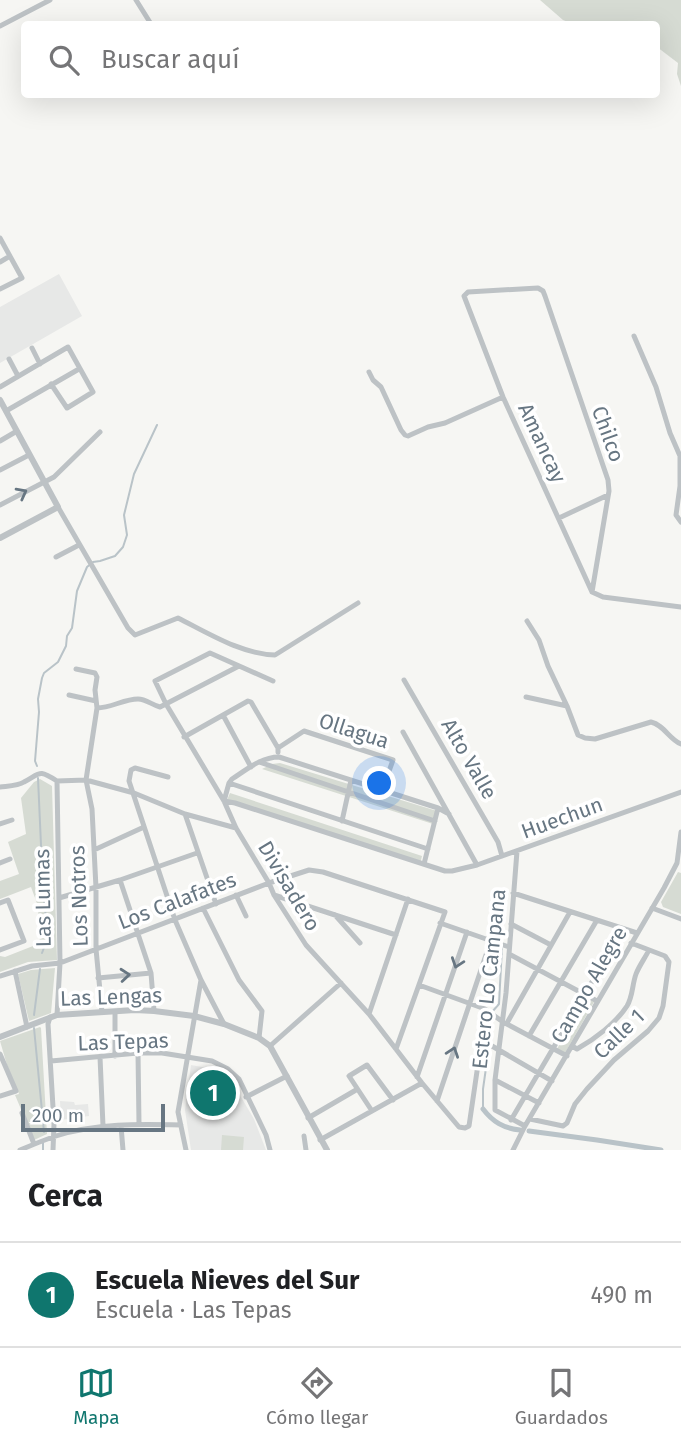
<!DOCTYPE html>
<html lang="es">
<meta charset="utf-8">
<style>
body{margin:0;font-family:"Fira Sans",sans-serif;background:#f2f2f2;color:#202124}
.scale{position:absolute;left:21px;bottom:18px;width:144px;box-sizing:border-box;padding-left:7px;border:4px solid #677682;border-top:0;font-size:19px;line-height:24px;white-space:nowrap;color:#677682;-webkit-text-stroke:5px #fff;paint-order:stroke}
.you{position:absolute;left:380px;top:784px;width:24px;height:24px;margin:-18px;border:5px solid #fff;border-radius:50%;background:#1a73e8;box-shadow:0 0 0 10px #1a73e833}
.badge{display:grid;place-items:center;width:46px;height:46px;border-radius:50%;background:#0f766e;color:#fff;font-size:23px;font-weight:700}
.pin{position:absolute;translate:-50% -50%;border:4px solid #fff;box-shadow:0 2px 7px #0006}
.list{margin:0;padding:0;list-style:none}
h2{display:flex;justify-content:space-between;align-items:center;height:91px;margin:0;padding:0 28px;font-size:30px}
h2 small{font-size:23px;font-weight:400;color:#757577}
.list li{display:grid;grid-template-columns:46px 1fr auto;gap:21px;align-items:center;box-sizing:border-box;height:105px;padding:0 28px;border-top:2px solid #e0e0e0}
.list b{display:block;font-size:26px;white-space:nowrap}
.list p{margin:0;font-size:23px;white-space:nowrap;color:#757577}
.list em{font-size:23px;font-style:normal;color:#757577}
.icon{flex:none;width:38px;height:38px;fill:none;stroke:currentColor;stroke-width:2;stroke-linecap:round;stroke-linejoin:round}
.map{position:relative;flex:none;width:681px;height:1150px;overflow:hidden}
.search{position:absolute;background:#fff;box-shadow:0 7px 28px #0002;left:21px;right:21px;top:21px;height:77px;display:flex;align-items:center;gap:18px;box-sizing:border-box;padding:0 24px;border-radius:7px;color:#757577;font-size:26px}
.sheet{height:196px;background:#fff}
nav{display:flex;justify-content:space-around;align-items:center;box-sizing:border-box;height:98px;border-top:2px solid #e0e0e0;background:#fff;font-size:19px;color:#757577}
nav a{display:grid;justify-items:center;gap:4px}
nav .on{color:#0f766e}
.map>svg:first-child{display:block}
</style>
<div class="map">
<svg width="681" height="1150" viewBox="0 0 681 1150">
<rect width="100%" height="100%" fill="#f6f6f3"/>
<!-- built -->
<path fill="#e7e8e7" d="M59,274L82,316L0,363V307Z
M191,1065L213,1069L228,1075L254,1119L266,1150H191L185,1110Z
M60,1101L74,1102L75,1105L88,1104L89,1116L61,1120Z"/>
<!-- green -->
<path fill="#d6dbd3" d="M540,0H681V86L677,74L678,63L657,47L656,24H573L563,20Z
M280,763L437,811L433,824L262,769L272,764Z
M40,779L52,786L57,960L28,962L0,972V956L5,957L33,946H40L38,906L31,887L0,899V881L19,874L8,842L26,834L21,798L34,782Z
M230,793L422,856L420,864L227,800Z
M678,872L681,873V914L663,907L661,902Z
M55,968L51,1013L29,1021L18,974L31,970Z
M585,998L594,1002L565,1053L557,1049Z
M40,1027L41,1028L47,1134L34,1140L15,1095L19,1094L7,1065L0,1041Z
M222,1135L244,1137L243,1150H221Z"/>
<g fill="none" stroke-linecap="round" stroke-linejoin="round">
<!-- stream -->
<path stroke="#b9c3c8" stroke-width="2" d="M37,766L35,761L39,712L38,699L42,678L44,673L58,662L66,646L67,636L72,628L77,591L87,567L93,562L100,561L115,556L123,547L127,535L124,515L134,474L157,425
M38,778L43,890L48,937L42,953
M502,941L503,908
M492,1012L499,1004L502,947
M34,1015L40,969
M34,1028L44,1132
M483,1109V1089L490,1040L491,1018
M43,1150V1143"/>
<!-- canal -->
<path stroke="#b9c3c8" stroke-width="5" d="M483,1109C493,1122 503,1128 520,1130
M529,1131L597,1140L661,1150"/>
<!-- minor -->
<path stroke="#bdc2c5" stroke-width="5" d="M136,0L151,24
M0,26L50,0
M0,238L22,278L0,289
M0,262L10,256
M634,336L656,387L670,433L680,456V486L676,515L681,522
M32,348L40,364
M9,359L18,376
M369,372L373,380L381,387L401,430L405,435L408,436L428,427L445,423L503,397
M0,387L68,347L93,392L67,408L51,384
M6,411L79,369
M0,441L17,431
M0,470L29,455
M0,505L54,477L100,432
M58,507L128,628L135,635L178,618C208,633 241,654 275,655L358,603
M559,518L608,495
M56,557L79,545
M592,592L609,491L608,480L545,296L543,291L538,288L468,292L464,296L503,397L592,592L603,597L681,607
M527,621L539,640L548,666L567,706
M76,669L95,673L97,677L95,690L97,708L86,780L92,809L96,888V949L102,1012
M404,680L498,842L502,856
M273,681L210,653L155,681L166,704L224,801L236,828L269,883L274,895L306,945L369,1014L422,1083L459,1127L465,1128L469,1126L481,1044L492,1046L552,1081
M69,695L96,701
M526,697L567,706L578,735L585,738L595,739L651,722C664,725 669,739 681,744
M97,708C111,708 124,699 138,699C146,699 152,705 160,707L239,666
M223,715L251,767
M403,732L477,865
M184,737L248,701L251,702L278,748V752
M278,748L304,731L393,760L382,791
M259,762L435,821
M168,777L135,768L131,770L129,781L175,920L201,980L178,1112L186,1150
M57,781L60,963L57,1015
M57,781L86,780L134,793L185,814L236,828
M229,783L428,849
M0,787C7,786 18,786 24,782C41,773 38,769 57,781
M185,814L216,904
M449,814L438,808L279,757C261,757 246,770 232,779L229,783L224,801L235,803L445,871H452L477,865L681,792
M342,821L351,780
M0,824L12,820
M94,850L144,827
M517,851L506,993L495,1080V1110L525,1126
M0,863L10,859
M424,864L438,808
M120,880L151,973L154,1011
M513,893L637,933
M236,895L246,916
M274,895L396,935
M59,898L120,880L197,853
M0,903L8,900L24,941L0,950
M203,908L239,980L262,1011L259,1038
M652,908L681,919
M335,915L360,943
M440,923L509,947
M511,924L551,945
M509,954L597,1001
M15,971L27,1027
M0,976L32,966L60,963L269,883L309,870L323,872L445,912L396,1049
M98,978L151,973
M201,980L224,1024
M419,985L485,1009L503,1022L567,1056
M115,1012V1056
M369,1014L408,899
M50,1017L48,1024L54,1124L53,1150
M507,1023L570,912
M529,1036L597,920
M481,1044L485,1009
M270,1046L341,983
M572,1046L577,1049C595,1039 616,1023 627,1006C633,996 632,985 636,974C639,966 645,958 649,950
M138,1053L139,1124
M0,1054L16,1091L0,1096
M100,1057L103,1126
M51,1061L138,1053H162L212,1061L228,1069L239,1079L266,1135L270,1150
M417,1077L467,932
M495,1080L539,1103
M246,1097L287,1076
M437,1101L491,940
M372,1111L349,1076L367,1065L393,1100
M22,1113L34,1144
M308,1118L356,1090
M530,1119L563,1126L567,1123L575,1104L587,1089L614,1060L648,1031L659,1018L663,1006L669,962L665,956L631,943
M511,1120L623,929
M121,1126L123,1150
M304,1136L306,1150
M320,1140L422,1083
M20,1150C32,1145 44,1140 56,1136C96,1123 139,1124 181,1125
M513,1150L525,1126L664,888L677,863L681,832"/>
<!-- tertiary -->
<path stroke="#bdc2c5" stroke-width="6" d="M0,400L58,507L0,538
M0,1037L57,1015L135,1010L154,1011L194,1016L224,1024L259,1038L270,1046L327,1150"/>
</g>
<!-- one-way arrows -->
<defs><path id="oneway-chevron" d="M-2-3.5L2.5 0L-2 3.5" fill="none" stroke-width="1.6" stroke-linecap="round" stroke-linejoin="round" transform="scale(1.75)"/></defs>
<g stroke="#677682">
<use href="#oneway-chevron" transform="translate(22 493) rotate(-28)"/>
<use href="#oneway-chevron" transform="translate(457 963) rotate(109)"/>
<use href="#oneway-chevron" transform="translate(125 975) rotate(-5)"/>
<use href="#oneway-chevron" transform="translate(453 1052) rotate(-71)"/>
</g>
<g text-anchor="middle" dominant-baseline="central" stroke-width="7" stroke-linejoin="round" paint-order="stroke">
<!-- street labels -->
<g font-size="21" fill="#677682" stroke="#fff">
<text transform="translate(608 434) rotate(70)">Chilco</text>
<text transform="translate(542 443) rotate(65)">Amancay</text>
<text transform="translate(354 731) rotate(18)">Ollagua</text>
<text transform="translate(469 759) rotate(60)">Alto Valle</text>
<text transform="translate(562 818) rotate(-20)">Huechun</text>
<text transform="translate(289 886) rotate(59)">Divisadero</text>
<text transform="translate(79 896) rotate(-92)">Los Notros</text>
<text transform="translate(43 898) rotate(-91)">Las Lumas</text>
<text transform="translate(177 901) rotate(-21)">Los Calafates</text>
<text transform="translate(489 979) rotate(-84)">Estero Lo Campana</text>
<text transform="translate(589 985) rotate(-60)">Campo Alegre</text>
<text transform="translate(111 997) rotate(-2)">Las Lengas</text>
<text transform="translate(619 1034) rotate(-44)">Calle 1</text>
<text transform="translate(123 1042) rotate(-2)">Las Tepas</text>
</g>
</g>
</svg>
<div class="scale">200 m</div>
<div class="you"></div>
<div class="pin badge" style="left:213px;top:1093px">1</div>
<div class="search"><svg class="icon" aria-label="search" viewBox="0 0 24 24"><circle cx="10" cy="10" r="6"/><path d="M15 15l6 6"/></svg>Buscar aquí</div>
</div>
<section class="sheet">
<h2>Cerca<small></small></h2>
<ul class="list">
<li><span class="badge">1</span><div><b>Escuela Nieves del Sur</b><p>Escuela · Las Tepas</p></div><em>490 m</em></li>
</ul>
</section>
<nav>
<a class="on"><svg class="icon" aria-label="map" viewBox="0 0 24 24"><path d="M3 6l6-2 6 2 6-2v14l-6 2-6-2-6 2zM9 4v14M15 6v14"/></svg>Mapa</a>
<a><svg class="icon" aria-label="directions" viewBox="0 0 24 24"><path d="M12 3l9 9-9 9-9-9zM9 14v-3h6M13 9l2 2-2 2"/></svg>Cómo llegar</a>
<a><svg class="icon" aria-label="saved" viewBox="0 0 24 24"><path d="M7 4h10v16l-5-4-5 4z"/></svg>Guardados</a>
</nav>
